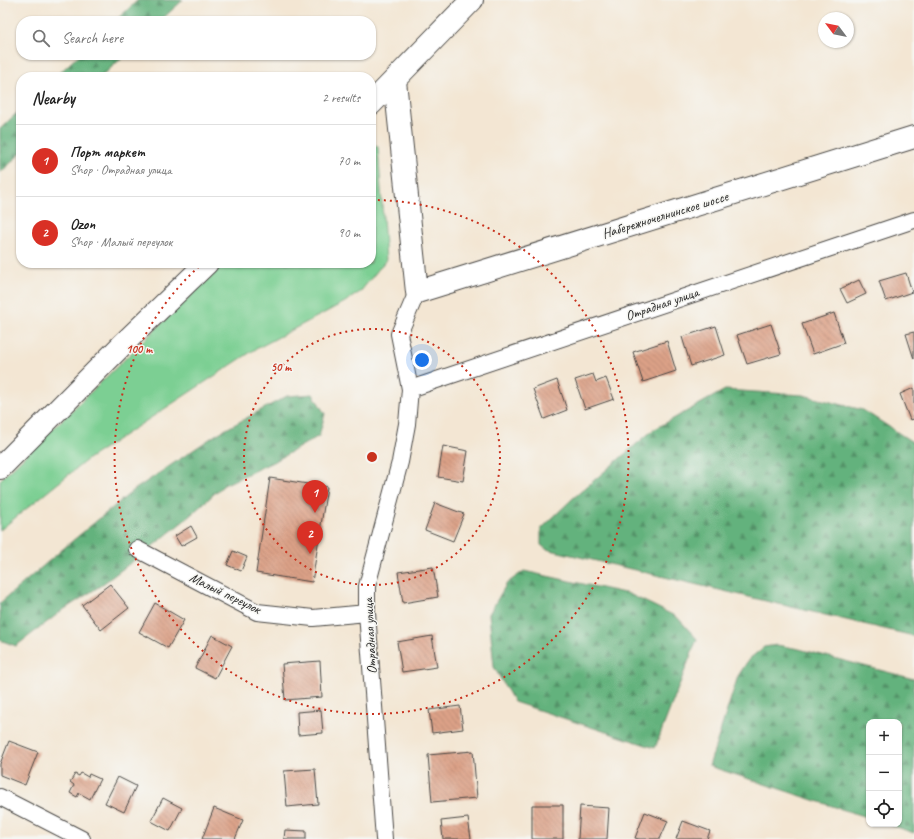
<!DOCTYPE html>
<meta charset="utf-8">
<style>
body{margin:0;font-family:Caveat,sans-serif;background:#f2f2f2;color:#222}
.controls{position:absolute;right:12px;bottom:12px;display:grid;overflow:hidden;border-radius:8px;box-shadow:0 1px 3px #0004}
.controls button{width:36px;height:36px;display:grid;place-items:center;padding:0;border:0;border-bottom:1px solid #e0e0e0;background:#fff;color:#222;font:20px sans-serif}
.compass{position:absolute;left:818px;top:12px;width:36px;height:36px;border-radius:50%;background:#fff;box-shadow:0 1px 3px #0004;rotate:302deg}
.you{position:absolute;left:422px;top:360px;width:14px;height:14px;margin:-10px;border:3px solid #fff;border-radius:50%;background:#1a73e8;box-shadow:0 0 0 6px #1a73e833}
.badge{display:grid;place-items:center;width:26px;height:26px;border-radius:50%;background:#d93025;color:#fff;font-size:13px;font-weight:700}
.pin{position:absolute;translate:-50% -33px;filter:drop-shadow(0 1px 2px #0008)}
.pin::after{content:'';position:absolute;top:21px;width:14px;height:12px;background:inherit;clip-path:polygon(0 0,100% 0,50% 100%)}
.list{margin:0;padding:0;list-style:none}
h2{display:flex;justify-content:space-between;align-items:center;height:52px;margin:0;padding:0 16px;font-size:17px}
h2 small{font-size:13px;font-weight:400;color:#767676}
.list li{display:grid;grid-template-columns:26px 1fr auto;gap:12px;align-items:center;box-sizing:border-box;height:72px;padding:0 16px;border-top:1px solid #e0e0e0}
.list b{display:block;font-size:15px;white-space:nowrap}
.list p{margin:0;font-size:13px;white-space:nowrap;color:#767676}
.list em{font-size:13px;font-style:normal;color:#767676}
.icon{flex:none;width:22px;height:22px;fill:none;stroke:currentColor;stroke-width:2;stroke-linecap:round;stroke-linejoin:round}
.map{position:relative;flex:none;width:914px;height:839px;overflow:hidden}
.search{position:absolute;background:#fff;box-shadow:0 1px 3px #0004;left:16px;top:16px;width:360px;height:44px;display:flex;align-items:center;gap:10px;box-sizing:border-box;padding:0 14px;border-radius:16px;color:#767676;font-size:15px}
.panel{position:absolute;background:#fff;box-shadow:0 1px 3px #0004;left:16px;top:72px;width:360px;height:196px;border-radius:16px}
.map>svg:first-child{display:block}
</style>
<div class="map">
<svg width="914" height="839" viewBox="0 0 914 839">
<defs>
<pattern id="forest-firs" width="22" height="20" patternUnits="userSpaceOnUse"><rect width="22" height="20" fill="#64b27d"/><path d="M5 1l3.5 6h-7zM16 11l3.5 6h-7z" fill="#539167"/></pattern>
<pattern id="building-back-hatch" width="6" height="6" patternUnits="userSpaceOnUse"><rect width="6" height="6" fill="#dca187"/><path d="M-1 5l2 2M0 0l6 6M5-1l2 2" fill="none" stroke="#b3836f"/></pattern>
</defs>
<rect width="100%" height="100%" fill="#f6f6f2"/>
<filter id="ink" filterUnits="userSpaceOnUse"><feTurbulence type="fractalNoise" baseFrequency=".025" numOctaves="2"/><feDisplacementMap in="SourceGraphic" scale="8" xChannelSelector="R" yChannelSelector="G"/><feConvolveMatrix kernelMatrix="1 2 1 2 8 2 1 2 1" color-interpolation-filters="sRGB"/></filter>
<filter id="wash" filterUnits="userSpaceOnUse"><feTurbulence type="fractalNoise" baseFrequency=".012" numOctaves="4" result="noise"/><feDisplacementMap in="SourceGraphic" scale="16" xChannelSelector="R" yChannelSelector="G"/><feGaussianBlur stdDeviation="0.9" result="paint"/><feColorMatrix in="noise" values="0 0 0 0 0 0 0 0 0 0 0 0 0 0 0 0 0 1.4 0 .05"/><feComposite in="paint" operator="in"/></filter>
<g filter="url(#wash)">
<rect width="100%" height="100%" fill="#f3e6d3"/>
<!-- green -->
<path fill="#7bcf93" stroke="#537d5f" d="M371,143L378,147L386,260L360,292L345,302L254,350L88,459L0,530V480L224,263H371Z"/>
<!-- forest -->
<path fill="url(#forest-firs)" stroke="#486e54" d="M138,0H183L160,21H115Z
M79,55H125L101,77H55Z
M21,109V153L0,173V129Z
M725,390L803,395L863,410L914,443V636L546,549L541,545V529L571,500L653,430Z
M313,394L325,414L319,436L277,460L224,485L185,520L149,549L100,586L63,610L16,646L0,640V603L71,542L134,490L217,434L287,396Z
M524,571L629,594L677,617L697,639L655,748L514,702L494,667L489,614L507,583Z
M777,645L799,649L914,679V833L887,824H899V722H869V818L709,766L738,676L749,659L764,647Z"/>
<g id="blocks">
<!-- building -->
<path fill="url(#building-back-hatch)" d="M906,273L912,292L886,301L879,281Z
M859,280L866,294L847,303L840,289Z
M834,313L844,343L813,354L802,324Z
M771,324L781,354L747,364L737,335Z
M716,326L725,355L691,366L682,337Z
M914,332V359L906,334Z
M667,341L676,371L643,382L633,352Z
M593,374L596,382L606,378L614,399L585,409L575,380Z
M557,380L567,410L544,419L533,389Z
M914,388V419L910,420L900,394Z
M443,446L468,451L463,481L438,477Z
M270,478L327,487L312,582L256,573Z
M435,503L464,514L453,541L425,530Z
M191,526L197,537L181,546L175,536Z
M233,551L247,557L241,571L227,565Z
M433,567L438,597L403,603L398,572Z
M110,584L129,608L101,630L82,605Z
M155,603L184,620L168,648L139,632Z
M212,635L232,646L215,678L195,668Z
M432,636L437,667L402,672L397,642Z
M320,661L322,697L285,700L282,664Z
M460,706L463,729L432,733L429,710Z
M321,710L323,733L298,735L297,712Z
M9,741L38,752L25,785L0,775V764Z
M473,751L477,798L432,802L428,755Z
M315,769L318,804L287,807L284,771Z
M81,773L88,777L89,774L100,779L90,799L79,793L77,797L70,793L74,785L70,782L75,774L79,776Z
M118,777L136,786L124,812L105,803Z
M163,798L182,808L170,831L151,821Z
M532,805H563V839H532Z
M580,806L609,808L607,839H578Z
M214,808L243,820L235,839H202Z
M645,812L668,821L660,839H639L635,838Z
M468,818L471,839H443L441,821Z
M683,821L710,831L707,839H676Z
M285,830L306,831V839H284Z"/>
</g>
</g>
<g filter="url(#ink)">
<use href="#blocks" fill-opacity="0" stroke="#494744" stroke-width="1"/>
<g fill="none" stroke-linecap="round" stroke-linejoin="round">
<!-- minor casing -->
<g stroke="#494744" stroke-width="18">
<path id="minor" d="M410,389L914,220
M137,549L257,612L313,618L367,613
M0,797L82,839
M384,839L367,613V586L400,462L407,424L410,389L399,334L417,292"/>
</g>
<!-- secondary casing -->
<g stroke="#494744" stroke-width="24">
<path id="secondary" d="M395,81L417,292L914,137"/>
</g>
<!-- primary casing -->
<g stroke="#494744" stroke-width="24">
<path id="primary" d="M371,104L472,0
M0,468L122,345L207,263"/>
</g>
<!-- minor -->
<use href="#minor" stroke="#fff" stroke-width="16"/>
<!-- secondary -->
<use href="#secondary" stroke="#fff" stroke-width="22"/>
<!-- primary -->
<use href="#primary" stroke="#fff" stroke-width="22"/>
</g>
</g>
<!-- distance rings -->
<g fill="none" stroke="#c8321e" stroke-width="2" stroke-dasharray="2 4">
<circle cx="372" cy="457" r="128"/>
<path d="M372 200A257 257 0 1 1 203 263"/>
</g>
<g text-anchor="middle" dominant-baseline="central" stroke-width="3" stroke-linejoin="round" paint-order="stroke">
<!-- street labels -->
<g font-size="14" fill="#2b2b2b" stroke="#f6f6f2">
<text transform="translate(665 215) rotate(-17)">Набережночелнинское шоссе</text>
<text transform="translate(662 304) rotate(-19)">Отрадная улица</text>
<text transform="translate(225 593) rotate(26)">Малый переулок</text>
<text transform="translate(370 636) rotate(-93)">Отрадная улица</text>
</g>
</g>
<circle cx="372" cy="457" r="6" fill="#c8321e" stroke="#f6f6f2" stroke-width="2"/>
<g font-size="12" text-anchor="middle" font-weight="bold" fill="#c8321e" stroke="#f6f6f2" stroke-width="3" stroke-linejoin="round" paint-order="stroke">
<text x="139" y="353">100 m</text>
<text x="281" y="371">50 m</text>
</g>
</svg>
<div class="controls">
<button>+</button>
<button>−</button>
<button><svg class="icon" aria-label="locate" viewBox="0 0 24 24"><circle cx="12" cy="12" r="6"/><path d="M12 2v4M12 18v4M2 12h4M18 12h4"/></svg></button>
</div>
<svg class="compass" viewBox="-18 -18 36 36"><path d="M0-13l5 13h-10z" fill="#e53935"/><path d="M0 13l5-13h-10z" fill="#767676"/></svg>
<div class="you"></div>
<div class="pin badge" style="left:315px;top:513px">1</div>
<div class="pin badge" style="left:310px;top:554px">2</div>
<div class="search"><svg class="icon" aria-label="search" viewBox="0 0 24 24"><circle cx="10" cy="10" r="6"/><path d="M15 15l6 6"/></svg>Search here</div>
<section class="panel">
<h2>Nearby<small>2 results</small></h2>
<ul class="list">
<li><span class="badge">1</span><div><b>Порт маркет</b><p>Shop · Отрадная улица</p></div><em>70 m</em></li>
<li><span class="badge">2</span><div><b>Ozon</b><p>Shop · Малый переулок</p></div><em>90 m</em></li>
</ul>
</section>
</div>
